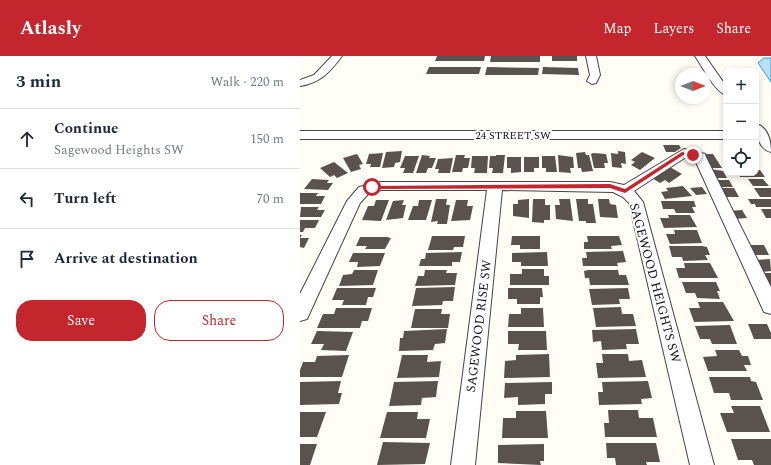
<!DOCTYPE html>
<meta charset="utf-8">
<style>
body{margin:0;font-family:Spectral,serif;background:#f2f2f3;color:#1f2937}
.controls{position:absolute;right:12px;top:12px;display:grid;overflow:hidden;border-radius:8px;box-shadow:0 2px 6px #0003}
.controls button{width:36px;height:36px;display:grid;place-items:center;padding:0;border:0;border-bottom:1px solid #e0e1e3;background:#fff;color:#1f2937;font:20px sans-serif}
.compass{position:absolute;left:375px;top:12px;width:36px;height:36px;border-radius:50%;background:#fff;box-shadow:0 2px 6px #0003;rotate:90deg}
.stop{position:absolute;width:12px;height:12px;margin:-9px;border:3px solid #c4262e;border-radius:50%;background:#fff}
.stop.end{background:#c4262e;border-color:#fff;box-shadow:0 1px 4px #0008}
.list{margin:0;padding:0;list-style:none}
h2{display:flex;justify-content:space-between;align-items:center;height:52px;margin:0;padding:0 16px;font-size:17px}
h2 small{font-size:13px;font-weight:400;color:#747a83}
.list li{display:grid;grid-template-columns:26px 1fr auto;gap:12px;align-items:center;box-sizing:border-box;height:60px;padding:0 16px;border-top:1px solid #e0e1e3}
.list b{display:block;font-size:15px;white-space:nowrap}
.list p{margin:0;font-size:13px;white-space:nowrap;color:#747a83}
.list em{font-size:13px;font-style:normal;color:#747a83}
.actions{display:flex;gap:8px;padding:12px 16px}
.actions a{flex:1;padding:9px 0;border:1px solid #c4262e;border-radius:16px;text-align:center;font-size:14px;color:#c4262e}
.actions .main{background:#c4262e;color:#fff}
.icon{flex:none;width:22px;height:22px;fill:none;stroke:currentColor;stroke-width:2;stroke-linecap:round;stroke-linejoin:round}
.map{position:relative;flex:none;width:471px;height:409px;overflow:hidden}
header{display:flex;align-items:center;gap:24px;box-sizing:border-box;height:56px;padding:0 20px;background:#c4262e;color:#fff}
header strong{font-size:19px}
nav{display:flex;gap:22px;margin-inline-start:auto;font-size:14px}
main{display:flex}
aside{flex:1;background:#fff}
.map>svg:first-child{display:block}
</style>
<header>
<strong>Atlasly</strong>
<nav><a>Map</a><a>Layers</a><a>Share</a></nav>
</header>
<main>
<aside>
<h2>3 min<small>Walk · 220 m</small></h2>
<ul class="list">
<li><svg class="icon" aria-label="ahead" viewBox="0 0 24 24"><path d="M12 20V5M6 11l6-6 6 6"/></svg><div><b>Continue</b><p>Sagewood Heights SW</p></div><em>150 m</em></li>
<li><svg class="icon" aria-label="left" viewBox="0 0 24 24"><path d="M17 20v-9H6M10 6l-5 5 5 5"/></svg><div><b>Turn left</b></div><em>70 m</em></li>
<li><svg class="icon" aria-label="arrive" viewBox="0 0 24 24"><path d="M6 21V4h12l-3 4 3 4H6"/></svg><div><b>Arrive at destination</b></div></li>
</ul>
<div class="actions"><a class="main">Save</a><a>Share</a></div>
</aside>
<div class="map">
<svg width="471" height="409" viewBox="0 0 471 409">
<rect width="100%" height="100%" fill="#fffdf5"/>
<!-- water -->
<path fill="#b9e0f7" stroke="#3f96cf" d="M464,2H471V26L458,7Z"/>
<!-- building -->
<path fill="#5a524d" d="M137,0H185L184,5H135Z
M191,0H240V6H190Z
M252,0H277V5H252Z
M129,11H181L179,18H126Z
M187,11L239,12L238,19H185Z
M243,11L278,12L279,19L242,18Z
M363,89H379L381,92L375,96H366Z
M102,95L100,106L95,107L94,111L82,112L86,96Z
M318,95L325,96L326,108L321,107L322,112L312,111L311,97L318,98Z
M285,96L286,99H289L293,115L282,116L281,112H278L276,97Z
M342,96L355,102L340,114L331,109L335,106L331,104Z
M83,97L80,111H70L71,108H66L69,98Z
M293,97L306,98L308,107H304L305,112H294L291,98Z
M57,98L63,108L59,109L61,113L51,116L43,102Z
M402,98H413L422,112H409Z
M122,99L130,100L129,102H136L132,112H128L126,117H116Z
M156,99H165L164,102H170L168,112H163L162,116H152Z
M196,99H205L203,117H192L193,112H189L190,100H196Z
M258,99L273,101L274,112H270L271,117L259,116Z
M105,100H119L113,117H103L105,112H100Z
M172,100H188L187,117H174L175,112H171Z
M242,100H255L257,116H246V112H242Z
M207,101H221V116L211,117V112H207Z
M224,101H239V112H234V116H224Z
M153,102L150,117H138L139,113H135L138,103Z
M34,106L48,117L37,122L34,119L30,121L20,112Z
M370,111L382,118L369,127L365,124L360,127L352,122Z
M410,113L423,115L427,122H414Z
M456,114H460L465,121H440L438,117H456Z
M12,123L29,124L27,127H33L28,134L4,133Z
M448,123H463L469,130H453Z
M415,124H429L433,131H419Z
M383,130L392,140L365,143L361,136L368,135L366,132Z
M402,131L407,138L396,139L390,132Z
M419,132H434L439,141H424Z
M454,132H471V141H460Z
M0,137H18L16,140H25L21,148H0Z
M136,143H147L146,149H150L147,168H137L138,165L131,166Z
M229,143V162L213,160V148H218V144Z
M233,143H245V149H250V164H244V167L232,166Z
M259,143H270L273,165L256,163L255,149H260Z
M276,143H288V148H293L296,167H286V165H279Z
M298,143H309L310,148L316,149L318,162L300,161Z
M448,143H471V151H456L455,148H451Z
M76,144H89L81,165L62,164L68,150H74Z
M104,144L102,149H106L103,162L86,164L93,145Z
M119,144H132L126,164H108L113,150H118Z
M156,144H168L167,150H173L170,164L151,165Z
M361,145H394L396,151H392L395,157H376L374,153H363Z
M1,151H19L17,154H25L21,161H0Z
M461,153H471V162H466Z
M442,154L447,162L434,163L429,155Z
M368,159H390L397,171L364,172L360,162H369Z
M0,164H19L15,172H5L3,176H0Z
M374,174H397L402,187L370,188L366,178H375Z
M0,179H2L0,182H9L4,192L0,191Z
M132,180H165L163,191H154L153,194H128Z
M212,180H240V193H220V189H211Z
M287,180H319L322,189L311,190L312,193H284V186H288Z
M60,181H89L88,182H91L85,193H65L67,190H56Z
M448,189H464L469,199H453Z
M369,190H402L407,191L410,199H405L408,204L383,205L382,201H372Z
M323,195L326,206L317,207L318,210H283L282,202H287L286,196Z
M162,196L160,206H152V210H119L121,203H125L126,197Z
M247,196L248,210H221V206H212V197Z
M53,197H85L80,210L57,211L58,206H49Z
M470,203L471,215L462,216L455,204Z
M384,207H410L418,222H379L376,212H385Z
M222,213H244V220H249V229H210V218H222Z
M54,214H78L73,229L39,230L43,219L52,218Z
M125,214H147L146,217H157L155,229L115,230L118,220H124Z
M288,214H318L319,219H326L329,229H290L289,222H285L284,215Z
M461,217H471V229H468Z
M382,226H416L420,235H417L420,243L397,242L395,237H386Z
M155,231L153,245H143L142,249L112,250L116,232Z
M37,232H76L73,241H68L66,249H42L44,244H32Z
M208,232H242L243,241H240V248H217V243H208Z
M328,232L330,243H319L320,248L292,249L289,233Z
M398,246H423L434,265L394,266L389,252H400Z
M321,251L322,258H333L336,270L296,271L293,252Z
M36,252H72L68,265H62L60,272H17L23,258H34Z
M221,252H243L244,271H208L209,258H221Z
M115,253H142L141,258H150L148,272H111Z
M448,268H467L471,277V283H454Z
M430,269L437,288H412L410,283H400L395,270Z
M147,273L145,287L135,288L133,294L99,295L100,282H103L104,275Z
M336,273L339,288H326L327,293L302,294L301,285L293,286L292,274Z
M17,275L53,276L46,295L21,294L24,288H11Z
M208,275H246L247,294H218L219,288H208Z
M415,294H439L442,300H448L451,309H444L447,315H408L403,301L417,300Z
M249,298L250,321L204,322L205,305L216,304V299Z
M302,298H328L329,305L342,304L346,321L298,322L296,307H303Z
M49,299L42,321H0V314L3,306H15L17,300Z
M102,299H128L127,306L141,305L139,321L97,322Z
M409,321H450L451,325L456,326L463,344H431L429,337H414Z
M41,325L38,337H42L39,348L0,349V326Z
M138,325L136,341L122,342L121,349L89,350L94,326Z
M348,325L352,342L341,343L342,348L299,349L298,336H303L302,326Z
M252,326V338H245V348L218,349V341L204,342L205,327Z
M431,350H460L470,376H427L420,357H434Z
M308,354H338L339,362H353L357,381H305L304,367H309Z
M216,355H246L248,382H202L203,362H216Z
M0,356H26L17,381H0Z
M87,356H118L117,363H130L126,382H80Z
M431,383H471V409H454L452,404H438Z
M83,386L130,387L125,408L77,409Z
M306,387H356L360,406H346L347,409H316L315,402H307Z
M0,388H17L10,409H0Z
M244,388V405H240L241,409L198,407V389Z"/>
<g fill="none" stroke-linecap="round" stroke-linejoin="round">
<!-- minor casing -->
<g stroke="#444" stroke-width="2">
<path id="minor" d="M32,0H42C30,16 20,27 0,30V24L14,19Z
M286,0H296L300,19L296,27L292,28L287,25L290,19Z
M395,0H405L426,30V39C415,36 402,10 395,0Z
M456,68C468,71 471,85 471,96C459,93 456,79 456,68Z
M0,75H426V83H0Z
M384,93L405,98L406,101L471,231V258L464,256L395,104L386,101L334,135L343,146L414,409H390L329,147L323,141L313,136L202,134L175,409H151L187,134H81L69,137L60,147L7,263L0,265V238L47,145L59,131L81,126H310L324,129Z"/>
</g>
<!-- minor -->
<use href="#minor" fill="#fff" fill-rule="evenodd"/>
</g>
<!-- route -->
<path fill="#c4262e" d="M382,96L395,99L393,101L385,98L325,137L310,132L72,133L69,131L72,130L310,128L325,133Z"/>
<g text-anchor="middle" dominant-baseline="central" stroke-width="4" stroke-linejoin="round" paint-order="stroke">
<!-- far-street labels -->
<g font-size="11" fill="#111" stroke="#fff">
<text x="213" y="79">24 STREET SW</text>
</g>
<!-- street labels -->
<g font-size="13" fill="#111" stroke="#fff">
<text transform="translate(355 227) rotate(75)">SAGEWOOD HEIGHTS SW</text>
<text transform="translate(179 270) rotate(-83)">SAGEWOOD RISE SW</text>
</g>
</g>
</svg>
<div class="controls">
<button>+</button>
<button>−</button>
<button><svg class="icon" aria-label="locate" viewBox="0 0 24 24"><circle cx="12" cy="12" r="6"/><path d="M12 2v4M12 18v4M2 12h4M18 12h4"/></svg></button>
</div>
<svg class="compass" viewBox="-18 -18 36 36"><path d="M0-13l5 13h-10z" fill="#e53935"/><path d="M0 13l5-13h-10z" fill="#747a83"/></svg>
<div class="stop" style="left:72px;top:131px"></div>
<div class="stop end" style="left:393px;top:99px"></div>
</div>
</main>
